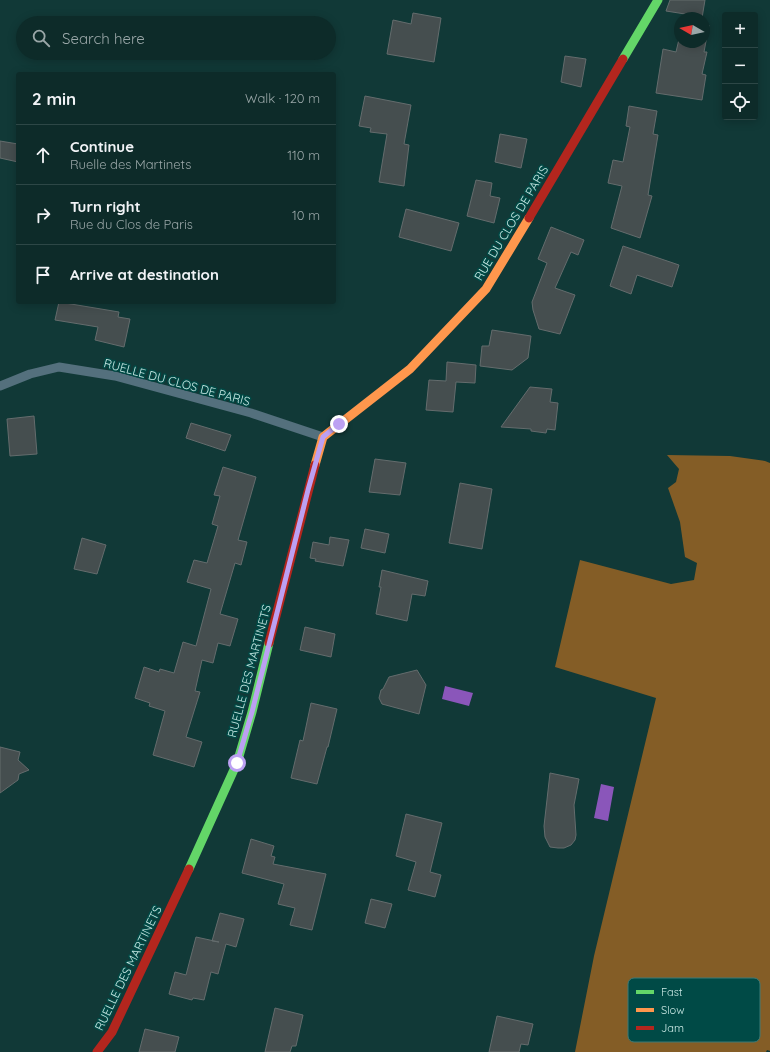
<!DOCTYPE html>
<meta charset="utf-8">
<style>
body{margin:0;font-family:Quicksand,sans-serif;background:#163331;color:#f1f3f6}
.controls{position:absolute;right:12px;top:12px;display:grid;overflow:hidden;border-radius:4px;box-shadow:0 2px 10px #0003}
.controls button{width:36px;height:36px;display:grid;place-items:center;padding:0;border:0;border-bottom:1px solid #2d4746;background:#0d2b29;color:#f1f3f6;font:20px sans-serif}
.compass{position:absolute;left:674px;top:12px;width:36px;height:36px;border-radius:50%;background:#0d2b29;box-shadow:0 2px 10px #0003;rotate:279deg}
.stop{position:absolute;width:12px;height:12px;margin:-9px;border:3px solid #bca0f2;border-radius:50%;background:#fff}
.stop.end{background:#bca0f2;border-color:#fff;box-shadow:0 1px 4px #0008}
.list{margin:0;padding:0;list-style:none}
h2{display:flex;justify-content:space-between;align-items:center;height:52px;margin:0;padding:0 16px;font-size:17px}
h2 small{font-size:13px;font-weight:400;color:#9aa7a8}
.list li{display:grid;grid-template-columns:26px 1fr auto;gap:12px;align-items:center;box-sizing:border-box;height:60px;padding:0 16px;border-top:1px solid #2d4746}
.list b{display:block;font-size:15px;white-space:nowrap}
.list p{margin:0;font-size:13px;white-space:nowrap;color:#9aa7a8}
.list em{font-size:13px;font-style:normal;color:#9aa7a8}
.icon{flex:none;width:22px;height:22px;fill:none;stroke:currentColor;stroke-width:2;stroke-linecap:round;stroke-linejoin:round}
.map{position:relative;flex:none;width:770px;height:1052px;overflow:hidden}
.search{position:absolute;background:#0d2b29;box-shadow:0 2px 10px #0003;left:16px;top:16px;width:320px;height:44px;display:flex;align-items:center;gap:10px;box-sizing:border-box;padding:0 14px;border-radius:22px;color:#9aa7a8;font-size:15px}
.panel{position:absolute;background:#0d2b29;box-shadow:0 2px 10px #0003;left:16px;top:72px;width:320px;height:232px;border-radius:4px}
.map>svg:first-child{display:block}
</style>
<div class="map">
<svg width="770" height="1052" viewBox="0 0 770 1052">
<rect width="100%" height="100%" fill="#113937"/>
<!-- forest -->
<path fill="#845d26" d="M667,455L730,456L765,461L770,463V1051L767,1050L766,1052H575L594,956L656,698L555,667L580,560L671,584L694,580L697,563L685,557L680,522L668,488L676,482L679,469Z"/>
<!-- water -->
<path fill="#8a56ba" d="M445,686L473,693L469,706L442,699Z
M601,784L614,787L608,821L594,818Z"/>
<!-- building -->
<path fill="#454e4f" stroke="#646c6d" d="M670,0H705L702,18H684L685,14L666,11Z
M413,13L441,18L434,62L387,54L393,20L411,24Z
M704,24L709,25L704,52H707L702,74L706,75L702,100L656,93L663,49L676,52L680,35V42H704Z
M565,56L586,59L581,87L561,82Z
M365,96L411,105L404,144L409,145L404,186L379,182L387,134L370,132L371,128L359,126Z
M629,106L657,111L653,134L658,135L648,195L652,196L640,238L611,228L622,186L608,183L613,160L623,162L630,127L626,126Z
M500,134L527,139L521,168L495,162Z
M0,141L18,144V162L0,158Z
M476,180L492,183L490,196L500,198L494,223L467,216Z
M406,209L459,223L451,251L399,237Z
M551,227L584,240L578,255L571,252L555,288L575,295L560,334L539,329L533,310L532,302L547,263L538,259Z
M623,246L679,265L672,287L637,275L631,294L610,286Z
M59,302L119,312L118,317L130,319L124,347L95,340L98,327L55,320Z
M492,330L531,336L528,358L512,370L480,366L482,346H489Z
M447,362L476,365L475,383L456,382L453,412L426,410L429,380L446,381Z
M530,387L552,389L550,402L558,403L555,430L547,429L546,433L531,431V429L501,427Z
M34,416L37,454L10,456L7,419Z
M191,423L231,435L225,451L186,438Z
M375,459L406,463L400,495L369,492Z
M223,467L256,477L238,540L247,542L241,565L235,563L220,614L238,619L230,646L218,643L213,663L202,660L195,691L200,692L186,737L202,742L194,767L153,755L165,711L149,706L150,703L135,698L144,667L159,672L160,669L174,673L183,642L196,646L211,589L187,582L194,560L207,563L218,526L212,524L220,496L214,495Z
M460,483L492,489L482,549L449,543Z
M365,529L389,534L385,553L361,548Z
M330,537L349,540L343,566L315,561L316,559L310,558L313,542L329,545Z
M82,538L106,545L97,574L74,569Z
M382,570L428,581L425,596L412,594L407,621L376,614L381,587H379Z
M305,627L335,634L331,657L300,650Z
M417,670L426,685L419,714L382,704L379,698L381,690L383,689L389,677Z
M311,703L337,709L328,747H327L317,784L291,778L300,740L303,741Z
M0,747L20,752L18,760L29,770L19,774L18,780L0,793Z
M550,773L579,779L574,805L576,835L575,840L571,845L564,848H558L550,847L545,837L544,826Z
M406,814L442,823L430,872L441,875L435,897L408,890L416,862L396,856Z
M251,839L274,846L271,856L275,857L273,864L326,874L312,930L290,925L295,908L278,904L284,884L242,873Z
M371,899L392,904L385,928L365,923Z
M220,913L244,919L236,947L226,944L218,974L211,972L204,1000L193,998L192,1000L169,994L175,972L186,975L196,937L219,942L212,941Z
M275,1008L303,1015L296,1046H292L290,1052H265Z
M497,1016L533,1024L528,1045L521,1044L519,1052H489Z
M145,1029L179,1037L175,1052H139Z"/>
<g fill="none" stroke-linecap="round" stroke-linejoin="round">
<!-- lane -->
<path stroke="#54707d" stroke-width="9" d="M0,386L30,374L59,367L115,376L251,413L323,437"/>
<!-- fast -->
<path stroke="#63d668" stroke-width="9" d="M623,59L658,0
M189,869L237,763L252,712L269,643"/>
<!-- slow -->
<path stroke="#ff974d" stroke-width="9" d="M315,465L323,437L410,369L486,289L529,218"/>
<!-- jam -->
<path stroke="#b3261e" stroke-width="9" d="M529,218L623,59
M269,643L315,465
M97,1052L112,1032L189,869"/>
</g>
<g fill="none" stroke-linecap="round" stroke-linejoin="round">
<!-- route -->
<path stroke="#bca0f2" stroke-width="5" d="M237,763L252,712L308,490L323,437L339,424"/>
</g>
<g text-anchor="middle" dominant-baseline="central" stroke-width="3" stroke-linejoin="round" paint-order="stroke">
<!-- street labels -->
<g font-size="12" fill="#cae9e5" stroke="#004a46">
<text transform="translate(511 223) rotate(-59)">RUE DU CLOS DE PARIS</text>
<text transform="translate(177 382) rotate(15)">RUELLE DU CLOS DE PARIS</text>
<text transform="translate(249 671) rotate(-75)">RUELLE DES MARTINETS</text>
<text transform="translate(128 968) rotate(-64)">RUELLE DES MARTINETS</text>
</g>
</g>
<!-- legend -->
<rect x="628" y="978" width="132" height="64" rx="6" fill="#004a46" stroke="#3d7a76" stroke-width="1"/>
<rect x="636" y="990" width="18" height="4" fill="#63d668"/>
<rect x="636" y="1008" width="18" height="4" fill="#ff974d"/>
<rect x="636" y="1026" width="18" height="4" fill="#b3261e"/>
<g font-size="11" fill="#cae9e5">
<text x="661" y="996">Fast</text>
<text x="661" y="1014">Slow</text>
<text x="661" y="1032">Jam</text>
</g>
</svg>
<div class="controls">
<button>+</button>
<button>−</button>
<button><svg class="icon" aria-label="locate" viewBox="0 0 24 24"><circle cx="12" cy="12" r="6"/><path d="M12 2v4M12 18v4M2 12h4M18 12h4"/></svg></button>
</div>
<svg class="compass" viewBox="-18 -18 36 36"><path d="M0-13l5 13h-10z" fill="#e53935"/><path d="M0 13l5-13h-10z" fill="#9aa7a8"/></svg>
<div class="stop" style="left:237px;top:763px"></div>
<div class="stop end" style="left:339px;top:424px"></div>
<div class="search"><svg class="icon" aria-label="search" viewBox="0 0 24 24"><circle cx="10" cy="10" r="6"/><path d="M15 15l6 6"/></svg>Search here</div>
<section class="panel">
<h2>2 min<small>Walk · 120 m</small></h2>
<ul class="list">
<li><svg class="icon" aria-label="ahead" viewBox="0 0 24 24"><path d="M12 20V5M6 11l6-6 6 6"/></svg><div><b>Continue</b><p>Ruelle des Martinets</p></div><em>110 m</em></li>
<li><svg class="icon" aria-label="right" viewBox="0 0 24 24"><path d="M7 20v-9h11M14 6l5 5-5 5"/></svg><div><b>Turn right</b><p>Rue du Clos de Paris</p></div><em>10 m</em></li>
<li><svg class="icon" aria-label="arrive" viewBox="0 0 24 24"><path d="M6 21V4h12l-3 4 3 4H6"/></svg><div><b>Arrive at destination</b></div></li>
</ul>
</section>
</div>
